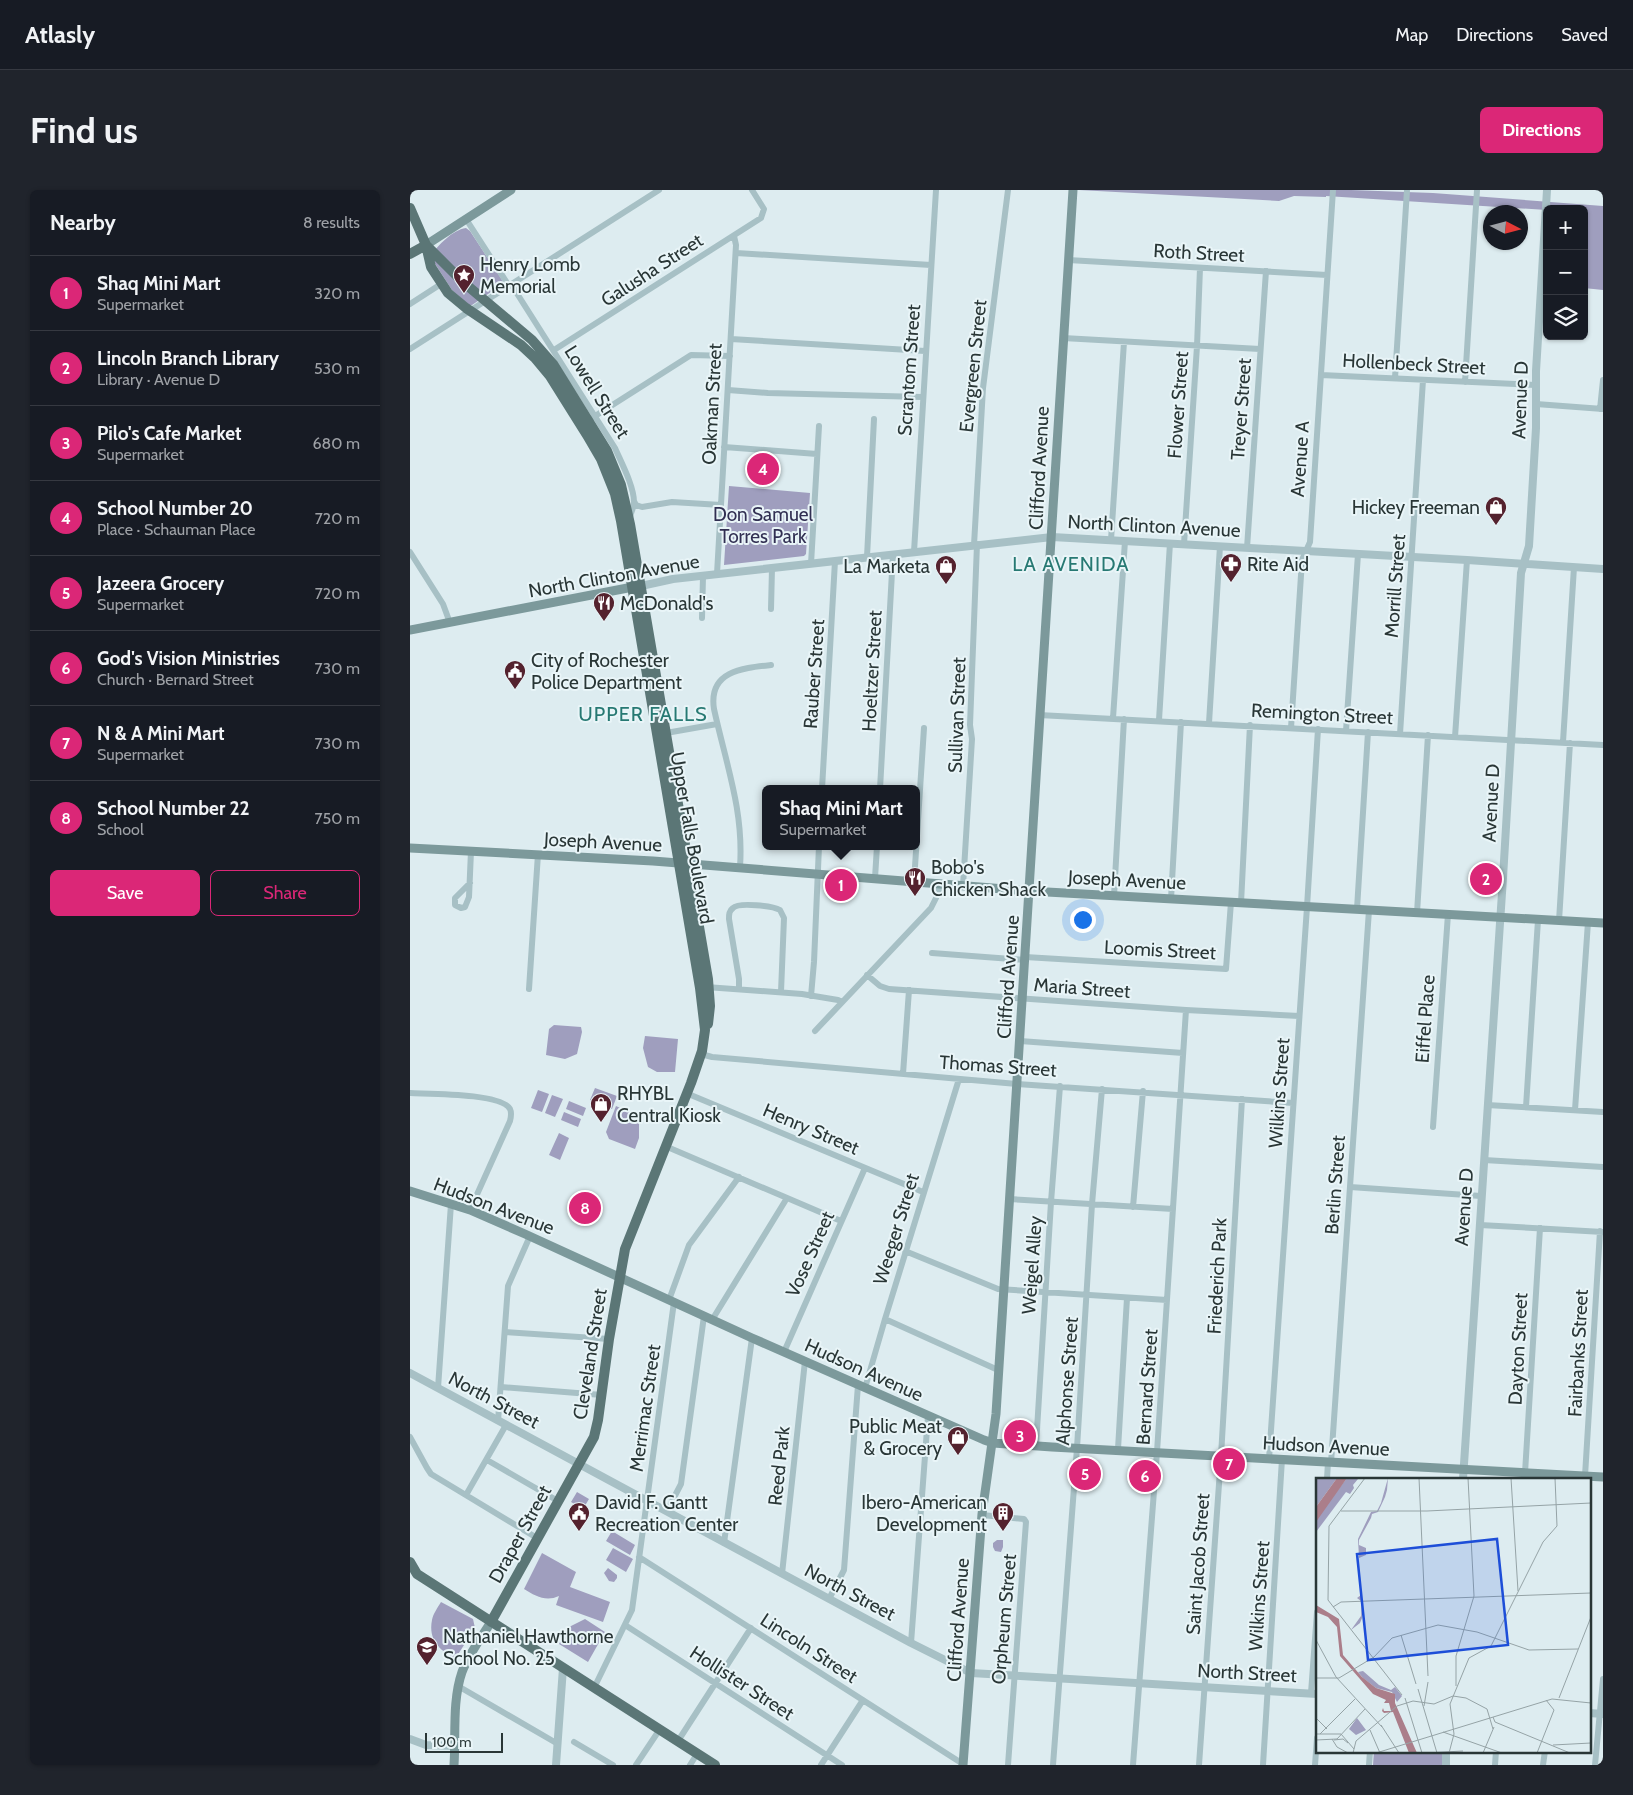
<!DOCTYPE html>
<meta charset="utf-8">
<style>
body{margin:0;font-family:Cabin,sans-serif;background:#20242c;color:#f1f3f6}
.controls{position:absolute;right:15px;top:15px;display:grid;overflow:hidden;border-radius:8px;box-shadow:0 1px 4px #0004}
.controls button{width:45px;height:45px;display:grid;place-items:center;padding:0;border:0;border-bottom:1px solid #363941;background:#171b24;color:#f1f3f6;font:25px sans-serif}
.compass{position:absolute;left:1073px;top:15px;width:45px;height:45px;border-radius:50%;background:#171b24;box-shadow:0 1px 4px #0004;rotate:96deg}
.scale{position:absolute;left:15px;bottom:12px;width:78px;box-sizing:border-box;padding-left:5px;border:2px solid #293636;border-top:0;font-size:14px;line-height:18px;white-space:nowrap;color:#293636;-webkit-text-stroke:4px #e9f5f8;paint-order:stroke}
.you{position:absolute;left:672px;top:729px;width:18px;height:18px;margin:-12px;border:4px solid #fff;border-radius:50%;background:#1a73e8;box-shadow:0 0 0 8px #1a73e833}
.badge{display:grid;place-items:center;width:32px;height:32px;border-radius:50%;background:#db2777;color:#fff;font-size:16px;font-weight:700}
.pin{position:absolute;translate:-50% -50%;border:2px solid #fff;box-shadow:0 1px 5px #0006}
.popup{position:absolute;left:352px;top:595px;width:158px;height:65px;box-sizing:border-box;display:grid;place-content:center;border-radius:8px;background:#171b24;filter:drop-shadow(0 1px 4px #0005);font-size:16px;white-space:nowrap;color:#9ea1a6}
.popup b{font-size:19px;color:#f1f3f6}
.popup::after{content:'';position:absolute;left:50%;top:100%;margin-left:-10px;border:10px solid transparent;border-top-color:#171b24}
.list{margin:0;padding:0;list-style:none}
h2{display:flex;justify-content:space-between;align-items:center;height:65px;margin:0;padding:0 20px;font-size:21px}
h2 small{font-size:16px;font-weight:400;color:#9ea1a6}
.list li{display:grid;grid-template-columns:32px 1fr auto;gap:15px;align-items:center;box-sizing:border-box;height:75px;padding:0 20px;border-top:1px solid #363941}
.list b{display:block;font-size:19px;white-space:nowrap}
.list p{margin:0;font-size:16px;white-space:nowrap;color:#9ea1a6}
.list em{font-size:16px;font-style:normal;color:#9ea1a6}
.actions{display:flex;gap:10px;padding:15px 20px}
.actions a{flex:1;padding:11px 0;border:1px solid #db2777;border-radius:8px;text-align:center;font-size:18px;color:#db2777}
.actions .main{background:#db2777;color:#fff}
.icon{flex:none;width:28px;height:28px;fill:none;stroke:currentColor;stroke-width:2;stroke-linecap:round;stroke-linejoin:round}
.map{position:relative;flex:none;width:1193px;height:1575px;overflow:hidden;border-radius:8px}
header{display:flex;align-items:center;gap:30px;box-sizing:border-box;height:70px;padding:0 25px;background:#171b24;border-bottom:1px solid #363941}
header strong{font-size:24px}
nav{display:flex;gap:28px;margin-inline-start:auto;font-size:18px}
.intro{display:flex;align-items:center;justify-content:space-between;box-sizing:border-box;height:120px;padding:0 30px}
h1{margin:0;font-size:35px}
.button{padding:12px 22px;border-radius:8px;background:#db2777;color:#fff;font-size:18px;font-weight:700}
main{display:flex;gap:30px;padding:0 30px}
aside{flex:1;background:#171b24;border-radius:8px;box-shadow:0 1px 4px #0004}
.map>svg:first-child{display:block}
</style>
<header>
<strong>Atlasly</strong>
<nav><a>Map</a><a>Directions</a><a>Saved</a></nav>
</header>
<div class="intro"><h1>Find us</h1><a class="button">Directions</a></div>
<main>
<aside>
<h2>Nearby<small>8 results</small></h2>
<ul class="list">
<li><span class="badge">1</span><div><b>Shaq Mini Mart</b><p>Supermarket</p></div><em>320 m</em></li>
<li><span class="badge">2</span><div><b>Lincoln Branch Library</b><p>Library · Avenue D</p></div><em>530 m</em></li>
<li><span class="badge">3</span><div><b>Pilo's Cafe Market</b><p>Supermarket</p></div><em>680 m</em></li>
<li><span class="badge">4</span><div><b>School Number 20</b><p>Place · Schauman Place</p></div><em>720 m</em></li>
<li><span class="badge">5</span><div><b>Jazeera Grocery</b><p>Supermarket</p></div><em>720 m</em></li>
<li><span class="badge">6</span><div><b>God's Vision Ministries</b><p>Church · Bernard Street</p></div><em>730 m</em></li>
<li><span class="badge">7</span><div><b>N &amp; A Mini Mart</b><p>Supermarket</p></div><em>730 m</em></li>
<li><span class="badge">8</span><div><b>School Number 22</b><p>School</p></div><em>750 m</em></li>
</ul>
<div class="actions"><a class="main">Save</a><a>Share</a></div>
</aside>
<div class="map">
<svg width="1193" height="1575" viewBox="0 0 1193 1575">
<rect width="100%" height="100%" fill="#ddecf0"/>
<!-- green -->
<path fill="#9f9ebe" d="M669,0H941L1023,3L1193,16V100L1174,98L1176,69H1174V19H1137V20L916,6V7L884,6L869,11Z
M56,38L60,41L94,93L62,115H59L42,100L20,66C29,55 42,40 56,38Z
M319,296L400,303L396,364L394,366L314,375Z
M144,835L171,837L172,842L167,864L155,869L136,865L139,839Z
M235,846L268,849L265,882H247L238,877L233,858Z
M185,898L207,906L202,919L180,910Z
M128,900L139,904L132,922L121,918Z
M142,905L153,909L145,927L135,923Z
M159,911L176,918L173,926L156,919Z
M206,916L221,923L229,932V948L225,959L199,949L196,942Z
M154,922L171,929L168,937L151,930Z
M149,943L159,948L150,970L139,965Z
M167,1302L179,1309L173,1319L161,1312Z
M202,1341L225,1355L220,1365L196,1351Z
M587,1350H593V1357L591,1362L585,1361L583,1357V1353Z
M203,1358L223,1369L216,1382L196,1370Z
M132,1363L166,1382L160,1397L200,1412L193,1432L146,1415L149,1406C136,1412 125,1406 114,1399Z
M198,1378L207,1385V1388L204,1392L199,1391L194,1383Z
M31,1412L63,1429L65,1438L45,1469C30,1460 18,1450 22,1430C23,1424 28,1417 31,1412Z
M175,1429L195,1442L178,1472L149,1454L157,1438Z
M964,1561H1033L1032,1575H963Z"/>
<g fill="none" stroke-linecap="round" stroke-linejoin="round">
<!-- minor -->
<path stroke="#a7c0c5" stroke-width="6" d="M56,29L99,96
M326,63L521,75
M658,70L917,85
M101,94L205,258C211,272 224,296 224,312C224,317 221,322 220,327
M0,114L31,94
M653,148L850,159
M321,149L515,161
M0,159L249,0
M144,160L351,28L354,19L342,0
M911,185L1126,195
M985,188L997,0
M1055,192L1067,0
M318,200L358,203L512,207
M1126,214L1193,219
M1190,219L1193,190
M182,228L281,165L320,166
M314,257L407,264
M224,311L226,315L232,317L262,312L311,315
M701,350L714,152
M774,354L787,156L790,78
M564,355L573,198L598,0
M837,358L856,81
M0,362L33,414L40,433
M504,362L526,0
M457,367L464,229
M401,374L409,236
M307,384L326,55L324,46
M361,419L362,378
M292,428L293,386
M629,525L1193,555
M703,528L715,351
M749,530L760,353
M799,533L810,356
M881,538L892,370L900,352L923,0
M936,541L948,364
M256,543L307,534
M990,544L1013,190
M1045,547L1057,370
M1153,552L1164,377
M412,599L425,371
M470,599L483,364
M330,677C334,621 316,574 304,519C298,481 333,478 361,475
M465,688L467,656
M504,692L514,538
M60,693L45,708V715L51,718L55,717L59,707L61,661
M553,696L562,549L560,535L567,354
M704,706L714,529
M761,709L771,532
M831,713L840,535
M947,719L958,542
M1007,723L1018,545
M1149,731L1160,553
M522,763L615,770
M615,767L816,779L821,712
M457,785L470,796L479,799L776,820L889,826
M296,797L392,804L428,810L432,812
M119,799L128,664
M329,799V789L319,729C319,724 319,721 323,718C329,712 363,716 370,720L374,728L371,802
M401,806L404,772L409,656
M405,841L521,718L528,704L530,694
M610,851L773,863
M291,864L302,867L607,894L883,913
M493,884L499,800
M0,903C19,904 91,903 100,919C102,923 101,927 100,931L60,1020
M276,903L513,1002
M1077,915L1193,922
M1116,917L1128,730
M1165,920L1178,732
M1023,937L1038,724
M255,956L431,1031
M1074,970L1193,977
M940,997L1071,1006
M599,1009L763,1019
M723,1017L733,901
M1070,1035L1193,1042
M495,1061L588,1099L757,1110
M259,1110L279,1055L329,987
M475,1129L588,1180
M302,1130L377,1008
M95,1142L199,1149
M374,1162L455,978
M91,1197L192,1205
M28,1198L41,1014
M455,1198L475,1129L549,889
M88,1231L98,1096L120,1046
M0,1247L17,1278L21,1284L127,1348
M626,1256L641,1012L650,896
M708,1259L717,1108
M859,1269L897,717L908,539
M77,1270L148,1311
M921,1273L959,720
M1115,1283L1130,1038
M1175,1286L1190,1041
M917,1289L918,1272
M56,1305L96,1235
M257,1321L271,1294L294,1126
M572,1325L614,1329L616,1332L598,1575
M314,1353L342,1148
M229,1367L553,1574
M372,1384L395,1171
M419,1409L434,1380L448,1195
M215,1435L432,1575
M501,1453L518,1226
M48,1496L148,1554
M184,1498L222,1420L264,1112
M901,1503L907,1422
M268,1551L341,1438
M164,1552L203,1575
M226,1575L250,1539
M280,1575L287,1564
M411,1575L453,1510
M643,1575L667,1258L682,1014L692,899
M723,1575L747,1262L776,820
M789,1575L811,1266L832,909
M853,1575L872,1269
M905,1575L907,1548
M959,1575L960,1561
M1085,1575L1086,1561
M1133,1575L1135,1561
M1185,1575L1193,1489"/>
<!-- tertiary -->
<path stroke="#a7c0c5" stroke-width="8" d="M231,396L263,389L642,347L1057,370L1193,379
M0,1183L501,1453L561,1483L907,1504
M1053,1289L1093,688L1111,383L1119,356L1126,238V181L1137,0
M1179,1523L1193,1524
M0,1549L16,1555L45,1556
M146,1575L153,1478
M1036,1575V1561"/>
<!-- secondary -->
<path stroke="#7c999b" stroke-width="9" d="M16,55L101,0
M0,440L228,396
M0,658L243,671L619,701L1193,733
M0,1001L60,1020L115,1044L342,1148L574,1250L583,1253L642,1257L1193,1287
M44,1575C46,1545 42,1511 52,1482C59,1464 71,1448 81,1432
M553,1575L572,1324L586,1224L663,0"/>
<!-- primary -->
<path stroke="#5b7676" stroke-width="10" d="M0,18L16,55L21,77L38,103L56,118L111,155L125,168L140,186L177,245L191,269L205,304L211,331L290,798L295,840L292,861L281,893L215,1059L199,1149L188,1230L184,1247L81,1432
M16,55L53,92L122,150L143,174L197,261L211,295L220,334L298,789L300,816L298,834
M0,64L16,55
M0,1372L7,1384L305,1575"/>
</g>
<!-- icons -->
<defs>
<g id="sight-pin" transform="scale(1.125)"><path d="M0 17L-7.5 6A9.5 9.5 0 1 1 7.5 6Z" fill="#54222e" stroke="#e9f5f8"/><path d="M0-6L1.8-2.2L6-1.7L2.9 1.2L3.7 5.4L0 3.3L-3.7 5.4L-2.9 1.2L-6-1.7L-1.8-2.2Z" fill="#fff"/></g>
<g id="shop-pin" transform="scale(1.125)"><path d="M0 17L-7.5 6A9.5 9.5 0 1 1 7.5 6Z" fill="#54222e" stroke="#e9f5f8"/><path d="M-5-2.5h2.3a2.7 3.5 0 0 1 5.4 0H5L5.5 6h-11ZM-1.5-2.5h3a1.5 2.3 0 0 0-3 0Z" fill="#fff"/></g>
<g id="pharmacy-pin" transform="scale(1.125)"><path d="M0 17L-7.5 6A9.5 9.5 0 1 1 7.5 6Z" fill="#54222e" stroke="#e9f5f8"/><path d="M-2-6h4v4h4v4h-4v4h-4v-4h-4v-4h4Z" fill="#fff"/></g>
<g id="restaurant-pin" transform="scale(1.125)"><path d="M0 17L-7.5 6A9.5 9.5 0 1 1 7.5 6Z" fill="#54222e" stroke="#e9f5f8"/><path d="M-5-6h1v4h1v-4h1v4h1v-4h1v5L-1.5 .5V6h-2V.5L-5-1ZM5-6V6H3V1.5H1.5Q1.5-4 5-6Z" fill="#fff"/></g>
<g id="civic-pin" transform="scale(1.125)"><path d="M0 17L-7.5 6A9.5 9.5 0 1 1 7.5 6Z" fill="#54222e" stroke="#e9f5f8"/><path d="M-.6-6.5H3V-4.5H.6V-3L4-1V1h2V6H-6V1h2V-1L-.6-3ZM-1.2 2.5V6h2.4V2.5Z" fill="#fff"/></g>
<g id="building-pin" transform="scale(1.125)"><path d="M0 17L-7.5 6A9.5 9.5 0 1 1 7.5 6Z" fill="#54222e" stroke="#e9f5f8"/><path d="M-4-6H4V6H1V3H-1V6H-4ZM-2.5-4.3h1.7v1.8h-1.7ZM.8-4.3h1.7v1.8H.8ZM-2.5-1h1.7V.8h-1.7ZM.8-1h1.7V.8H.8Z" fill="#fff"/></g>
<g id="school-pin" transform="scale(1.125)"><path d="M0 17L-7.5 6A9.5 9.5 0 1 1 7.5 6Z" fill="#54222e" stroke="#e9f5f8"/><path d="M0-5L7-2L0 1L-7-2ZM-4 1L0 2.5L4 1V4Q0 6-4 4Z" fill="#fff"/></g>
</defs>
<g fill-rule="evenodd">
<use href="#sight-pin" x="54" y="85"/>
<use href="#shop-pin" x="1086" y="317"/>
<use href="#pharmacy-pin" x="821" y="374"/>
<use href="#shop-pin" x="536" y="376"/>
<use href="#restaurant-pin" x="194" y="413"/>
<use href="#civic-pin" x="105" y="481"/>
<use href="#restaurant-pin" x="505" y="688"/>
<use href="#shop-pin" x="191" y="914"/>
<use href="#shop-pin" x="548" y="1247"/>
<use href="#civic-pin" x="169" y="1323"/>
<use href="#building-pin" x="593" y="1323"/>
<use href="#school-pin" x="17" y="1457"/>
</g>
<g text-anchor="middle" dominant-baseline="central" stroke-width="4" stroke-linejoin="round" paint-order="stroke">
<!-- street labels -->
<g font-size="19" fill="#293636" stroke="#e9f5f8">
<text transform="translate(789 63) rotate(3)">Roth Street</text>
<text transform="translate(242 80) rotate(-33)">Galusha Street</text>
<text transform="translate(1004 174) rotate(3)">Hollenbeck Street</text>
<text transform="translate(563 176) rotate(-84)">Evergreen Street</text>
<text transform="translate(499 180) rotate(-86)">Scrantom Street</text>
<text transform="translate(187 202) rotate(58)">Lowell Street</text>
<text transform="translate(1110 210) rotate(-88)">Avenue D</text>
<text transform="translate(302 214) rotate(-87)">Oakman Street</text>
<text transform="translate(768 215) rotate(-86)">Flower Street</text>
<text transform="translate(831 219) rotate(-86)">Treyer Street</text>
<text transform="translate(890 269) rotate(-86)">Avenue A</text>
<text transform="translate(629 278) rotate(-87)">Clifford Avenue</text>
<text transform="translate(744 336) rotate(3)">North Clinton Avenue</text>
<text transform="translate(204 386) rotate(-10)">North Clinton Avenue</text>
<text transform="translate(985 396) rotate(-86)">Morrill Street</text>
<text transform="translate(462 481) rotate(-87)">Hoeltzer Street</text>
<text transform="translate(404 484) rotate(-86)">Rauber Street</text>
<text transform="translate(912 524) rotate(3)">Remington Street</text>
<text transform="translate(547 525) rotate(-88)">Sullivan Street</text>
<text transform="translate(1081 613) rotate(-87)">Avenue D</text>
<text transform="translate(282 648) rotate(80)">Upper Falls Boulevard</text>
<text transform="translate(193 652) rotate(3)">Joseph Avenue</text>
<text transform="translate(717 690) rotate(3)">Joseph Avenue</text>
<text transform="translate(750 760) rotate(3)">Loomis Street</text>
<text transform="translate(598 787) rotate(-86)">Clifford Avenue</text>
<text transform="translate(672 798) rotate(4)">Maria Street</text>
<text transform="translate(1015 829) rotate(-86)">Eiffel Place</text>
<text transform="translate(588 876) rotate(4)">Thomas Street</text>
<text transform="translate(869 903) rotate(-86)">Wilkins Street</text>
<text transform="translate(401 939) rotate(23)">Henry Street</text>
<text transform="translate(925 995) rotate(-86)">Berlin Street</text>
<text transform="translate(84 1016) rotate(21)">Hudson Avenue</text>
<text transform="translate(1054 1017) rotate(-86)">Avenue D</text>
<text transform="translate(486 1039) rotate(-73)">Weeger Street</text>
<text transform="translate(400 1064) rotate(-66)">Vose Street</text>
<text transform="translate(622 1075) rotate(-86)">Weigel Alley</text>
<text transform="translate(807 1086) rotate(-87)">Friederich Park</text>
<text transform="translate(1108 1159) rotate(-87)">Dayton Street</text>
<text transform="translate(1168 1163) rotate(-87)">Fairbanks Street</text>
<text transform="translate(180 1164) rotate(-81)">Cleveland Street</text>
<text transform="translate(454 1180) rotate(24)">Hudson Avenue</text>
<text transform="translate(657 1191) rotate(-86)">Alphonse Street</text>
<text transform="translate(737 1197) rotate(-86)">Bernard Street</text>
<text transform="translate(84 1210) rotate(28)">North Street</text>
<text transform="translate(235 1218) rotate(-82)">Merrimac Street</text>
<text transform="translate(916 1256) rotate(3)">Hudson Avenue</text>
<text transform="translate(369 1276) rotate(-84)">Reed Park</text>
<text transform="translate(110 1344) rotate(-61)">Draper Street</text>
<text transform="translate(788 1374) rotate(-86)">Saint Jacob Street</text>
<text transform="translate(440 1402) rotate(28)">North Street</text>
<text transform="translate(849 1406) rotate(-86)">Wilkins Street</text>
<text transform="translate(594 1429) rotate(-85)">Orpheum Street</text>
<text transform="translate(548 1430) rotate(-86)">Clifford Avenue</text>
<text transform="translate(399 1458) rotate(33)">Lincoln Street</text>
<text transform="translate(837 1483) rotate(3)">North Street</text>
<text transform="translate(332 1493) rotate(33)">Hollister Street</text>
</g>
<!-- poi labels -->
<g font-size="19" fill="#293636" stroke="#e9f5f8" text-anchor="start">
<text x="70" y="74">Henry Lomb<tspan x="70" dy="22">Memorial</tspan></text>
<text x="1070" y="317" text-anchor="end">Hickey Freeman</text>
<text x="837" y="374">Rite Aid</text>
<text x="520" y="376" text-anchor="end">La Marketa</text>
<text x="210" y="413">McDonald's</text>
<text x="121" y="470">City of Rochester<tspan x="121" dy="22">Police Department</tspan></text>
<text x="521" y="677">Bobo's<tspan x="521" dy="22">Chicken Shack</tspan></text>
<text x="207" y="903">RHYBL<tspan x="207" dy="22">Central Kiosk</tspan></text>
<text x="532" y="1236" text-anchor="end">Public Meat<tspan x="532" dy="22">&amp; Grocery</tspan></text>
<text x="185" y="1312">David F. Gantt<tspan x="185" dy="22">Recreation Center</tspan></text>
<text x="577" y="1312" text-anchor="end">Ibero-American<tspan x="577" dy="22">Development</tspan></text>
<text x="33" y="1446">Nathaniel Hawthorne<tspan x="33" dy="22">School No. 25</tspan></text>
</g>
<!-- park labels -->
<g font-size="19" fill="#312f52" stroke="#e9f5f8">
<text x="353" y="324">Don Samuel<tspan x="353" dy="22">Torres Park</tspan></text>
</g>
<!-- neighbourhood labels -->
<g font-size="20" letter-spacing="1" fill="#277973" stroke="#e9f5f8">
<text x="661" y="374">LA AVENIDA</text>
<text x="233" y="524">UPPER FALLS</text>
</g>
</g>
<!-- overview -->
<g transform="translate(906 1288)">
<rect width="275" height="275" fill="#ddecf0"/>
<path d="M0,0H21L0,29ZM31,0L42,1L37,7L38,10L34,16L30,14L0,54L1,39ZM72,0L71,12L69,19L62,34L56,36L55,40L43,62V67L50,70V77L43,80L46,140L44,145L35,152L45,138V123L41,120L45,117L42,61L55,34L61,33L65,25ZM47,193L63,207L75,212L79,209L86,218L81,224L76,214L60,210L47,200L42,194ZM41,240L50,252L40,257L33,251Z" fill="#9f9ebe"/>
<path d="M21,0H31L0,44V29ZM0,127L23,141L27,177L46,199L60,210L79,216V225L101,275H93L77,234L68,235L66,233L67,230L68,233H75L73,225H68L70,222L57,216L24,178L21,149L12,139L0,134Z" fill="#ab7e8a"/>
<path fill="none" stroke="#95a3a6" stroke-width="1" d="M49,0L13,48L12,122L86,217M103,0L112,198M195,0L202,113M25,33H111L275,25M17,129L25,124L275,115M85,157L100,206M0,162L20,199L66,249M57,180L76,160L122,147L161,154L213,172L262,171M0,200H23L58,179M140,208V178L158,118L152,0M102,211L121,275M89,220L106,275M243,220L275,139M108,228L112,204M177,239L179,244L254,275M0,240L11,251M65,247L83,275M54,252L64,275M127,254L186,275M0,256H25L38,271M4,256L39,221M138,256L134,226L153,180L175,168L227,64L241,48L239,0M16,261L21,269L32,275M0,262L21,261L49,231M18,262L27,261L32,265M237,267L275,265M37,275L40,263L81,228L97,223L118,226L137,218L150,220L171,231L177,251M60,275L236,221L275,225M110,275L147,273M133,275L138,256M167,275L178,249M221,275L238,232L230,222"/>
<path fill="#1d4ed8" fill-opacity="0.15" stroke="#1d4ed8" stroke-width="2.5" d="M181,61L192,167L52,182L41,76Z"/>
<rect width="275" height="275" fill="none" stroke="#293636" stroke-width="2.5"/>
</g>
</svg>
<div class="controls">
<button>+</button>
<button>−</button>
<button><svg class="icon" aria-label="layers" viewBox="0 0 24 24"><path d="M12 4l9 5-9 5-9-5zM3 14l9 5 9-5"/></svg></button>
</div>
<svg class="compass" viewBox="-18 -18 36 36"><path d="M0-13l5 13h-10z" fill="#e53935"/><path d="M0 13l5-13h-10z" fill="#9ea1a6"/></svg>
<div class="scale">100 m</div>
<div class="you"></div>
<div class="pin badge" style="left:431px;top:695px">1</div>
<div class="popup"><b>Shaq Mini Mart</b>Supermarket</div>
<div class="pin badge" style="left:1076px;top:689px">2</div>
<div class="pin badge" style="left:610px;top:1246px">3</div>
<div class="pin badge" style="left:353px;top:279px">4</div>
<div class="pin badge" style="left:675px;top:1284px">5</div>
<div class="pin badge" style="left:735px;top:1286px">6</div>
<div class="pin badge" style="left:819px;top:1274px">7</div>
<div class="pin badge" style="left:175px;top:1018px">8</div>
</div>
</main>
